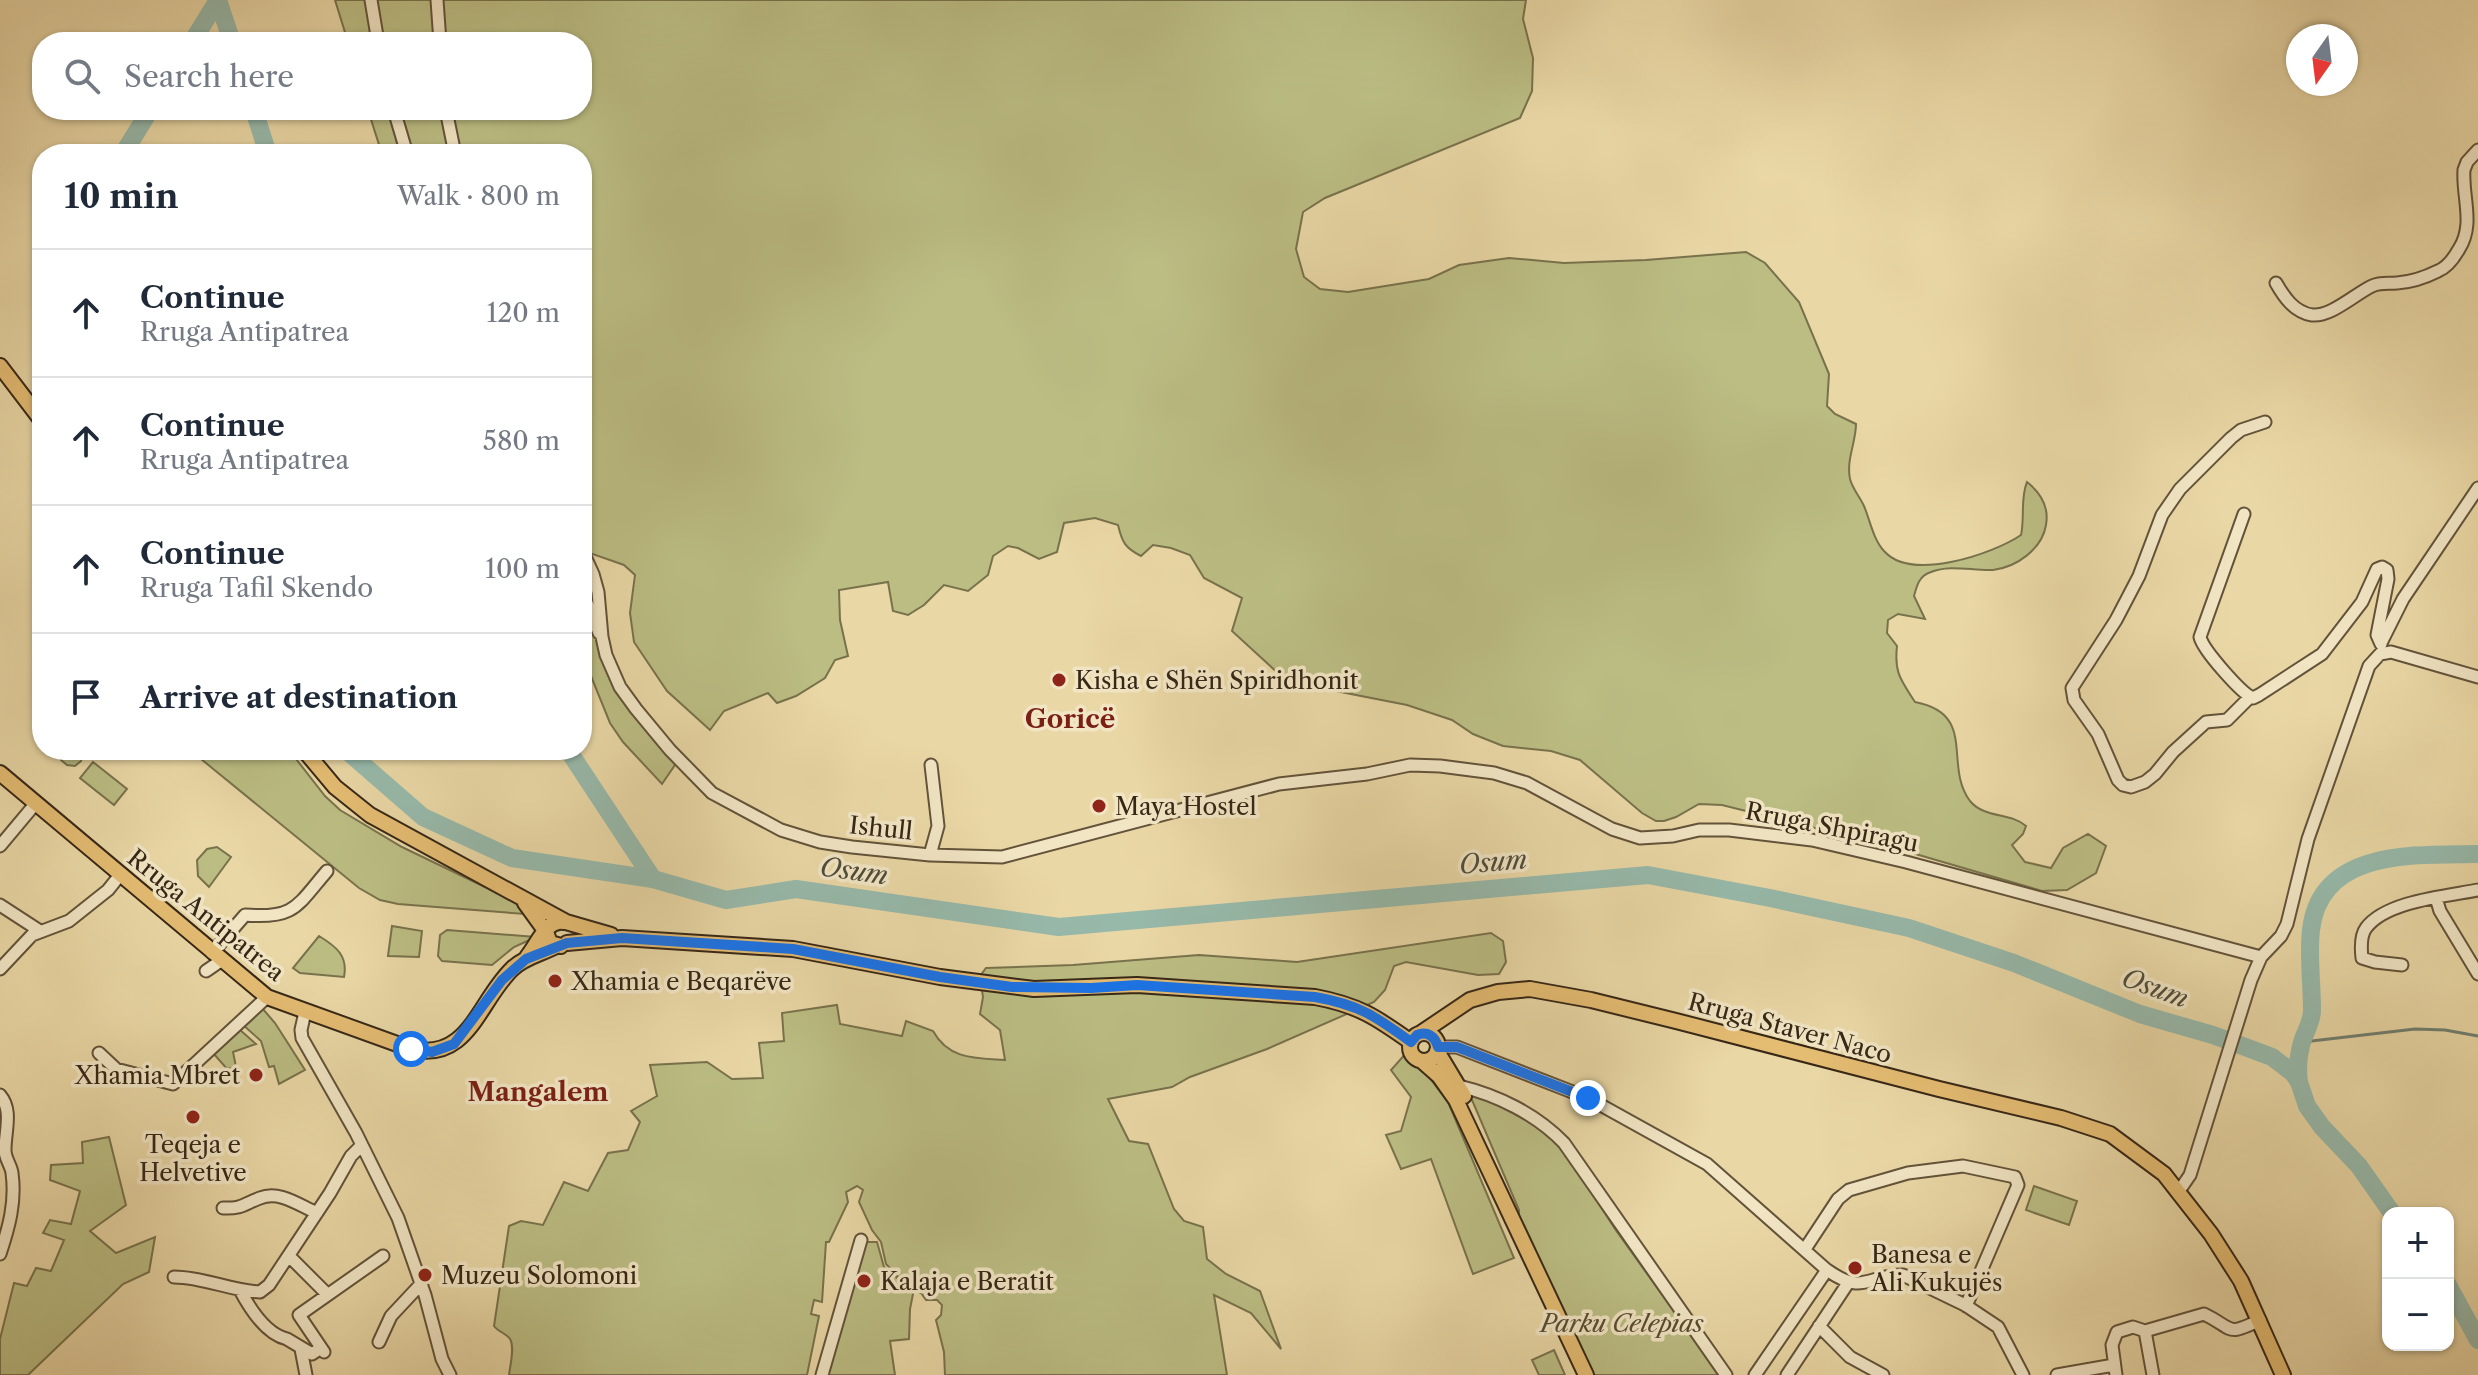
<!DOCTYPE html>
<meta charset="utf-8">
<style>
body{margin:0;font-family:"Libre Caslon Text",serif;background:#f2f2f3;color:#1f2937}
.controls{position:absolute;right:24px;bottom:24px;display:grid;overflow:hidden;border-radius:16px;box-shadow:0 2px 6px #0004}
.controls button{width:72px;height:72px;display:grid;place-items:center;padding:0;border:0;border-bottom:2px solid #e0e1e3;background:#fff;color:#1f2937;font:40px sans-serif}
.compass{position:absolute;left:2286px;top:24px;width:72px;height:72px;border-radius:50%;background:#fff;box-shadow:0 2px 6px #0004;rotate:194deg}
.stop{position:absolute;width:24px;height:24px;margin:-18px;border:6px solid #1a73e8;border-radius:50%;background:#fff}
.stop.end{background:#1a73e8;border-color:#fff;box-shadow:0 2px 8px #0008}
.list{margin:0;padding:0;list-style:none}
h2{display:flex;justify-content:space-between;align-items:center;height:104px;margin:0;padding:0 32px;font-size:34px}
h2 small{font-size:26px;font-weight:400;color:#747a83}
.list li{display:grid;grid-template-columns:52px 1fr auto;gap:24px;align-items:center;box-sizing:border-box;height:128px;padding:0 32px;border-top:2px solid #e0e1e3}
.list b{display:block;font-size:30px;white-space:nowrap}
.list p{margin:0;font-size:26px;white-space:nowrap;color:#747a83}
.list em{font-size:26px;font-style:normal;color:#747a83}
.icon{flex:none;width:44px;height:44px;fill:none;stroke:currentColor;stroke-width:2;stroke-linecap:round;stroke-linejoin:round}
.map{position:relative;flex:none;width:2478px;height:1375px;overflow:hidden}
.search{position:absolute;background:#fff;box-shadow:0 2px 6px #0004;left:32px;top:32px;width:560px;height:88px;display:flex;align-items:center;gap:20px;box-sizing:border-box;padding:0 28px;border-radius:32px;color:#747a83;font-size:30px}
.panel{position:absolute;background:#fff;box-shadow:0 2px 6px #0004;left:32px;top:144px;width:560px;height:616px;border-radius:32px}
.map>svg:first-child{display:block}
</style>
<div class="map">
<svg width="2478" height="1375" viewBox="0 0 2478 1375">
<rect width="100%" height="100%" fill="#e9d7a5"/>
<filter id="stains"><feTurbulence type="fractalNoise" baseFrequency=".0025" numOctaves="4"/><feColorMatrix values="0 0 0 0 .2 0 0 0 0 .09 0 0 0 0 .02 0 0 0 .5 -.17"/></filter>
<radialGradient id="worn" r=".72"><stop offset=".6" stop-color="#630" stop-opacity="0"/><stop offset="1" stop-color="#630" stop-opacity=".3"/></radialGradient>
<!-- green -->
<path fill="#bbbd83" stroke="#78724c" stroke-width="2" d="M335,0H1526L1523,19L1533,58L1532,91L1520,118L1325,198L1303,212L1296,249L1304,277L1320,289L1348,292L1429,279L1459,265L1509,258L1564,263L1646,260L1746,252L1765,263L1799,302L1829,374L1827,406L1835,414L1856,424C1856,442 1846,460 1850,479C1852,488 1860,497 1864,506C1870,520 1873,539 1884,551C1911,582 1993,554 2021,535C2025,517 2020,499 2027,482C2041,493 2049,508 2046,525C2042,549 2017,567 1993,570C1972,571 1951,564 1931,572C1919,576 1917,585 1914,596L1925,619L1898,614L1888,620L1887,633L1897,646C1894,673 1901,680 1915,702C1978,714 1943,765 1970,801C1985,819 2010,812 2026,826L2023,834L2012,845L2025,862L2051,868L2063,848L2088,834L2106,846L2096,873L2067,890L2042,891L1895,848L1722,805L1699,804L1676,817L1664,821H1656L1642,813L1580,760L1551,751L1503,746L1473,734L1452,720L1407,705L1300,684L1280,675L1232,631L1242,598L1204,578L1190,555L1171,548L1153,545L1141,556C1125,548 1122,542 1118,525L1095,518L1064,523L1057,552L1039,559L1018,548L1008,546L993,556L988,575L968,591L944,585L924,605L908,615L893,611L888,582L839,590L840,620L848,656L835,660L825,678L796,696L777,703L768,693L724,711L710,730L667,691L634,642L630,613L635,575L624,565L590,553L582,559V154H382L368,110H582V42H348Z
M582,603L618,688L677,762L662,784L623,742L610,723L582,654Z
M61,750H82L81,761L75,766L67,765L61,760Z
M190,750H289L325,796L340,810L402,847L522,905L525,914L398,904L380,900L359,888Z
M93,762L127,789L114,805L80,778Z
M217,847L231,857L209,887L198,876L197,860L207,849Z
M392,926L422,931L419,957L388,956Z
M447,930L536,937L514,947L492,965L442,961L438,956L440,935Z
M1491,933L1503,941L1506,962L1499,974L1478,975L1406,962L1394,966L1385,990L1374,1002L1267,1049L1190,1077L1172,1087L1108,1099L1129,1141L1148,1144L1174,1209L1184,1221L1203,1227L1207,1259L1226,1274L1260,1291L1281,1349L1251,1313L1214,1295L1227,1375H945L944,1352L936,1320L941,1315L942,1305L937,1300H926L921,1293L910,1289L913,1294L910,1309L909,1339L890,1341L895,1375H825L863,1242H877L884,1267L907,1286L886,1264L881,1242L872,1230L859,1202L863,1190L857,1186L846,1192L848,1202L829,1242H826L822,1302L814,1300L811,1314L819,1316L807,1375H509C510,1366 515,1347 510,1339C506,1333 498,1332 494,1326L509,1226L521,1221L543,1225L564,1182L588,1191L608,1153L628,1150L640,1122L631,1111L657,1096L650,1065L707,1062L732,1079L763,1078L759,1043L784,1041L782,1013L837,1005L840,1024L902,1036L906,1021L933,1031C949,1060 976,1058 1005,1060L1000,1030L980,1014L983,997L980,976L986,968L1073,965L1199,955L1297,962Z
M319,936C337,947 348,956 344,977L300,973L293,968Z
M262,1008L275,1023L305,1070L279,1084L274,1066L269,1067L261,1041L242,1024Z
M239,1029L256,1044L233,1052L236,1067L227,1069L213,1053Z
M1407,1052L1422,1068L1448,1102L1514,1258L1473,1274L1431,1159L1401,1169L1386,1135L1401,1131L1411,1097L1391,1070Z
M1469,1093L1491,1099L1547,1133L1571,1160L1615,1229L1720,1375H1591L1519,1221V1210Z
M109,1137L126,1205L90,1231L116,1253L155,1237L149,1272L123,1284L28,1375H0V1339L14,1283L27,1286L36,1268L51,1271L64,1240L43,1233L50,1220L71,1224L80,1191L50,1180L51,1165L83,1163L82,1142Z
M2034,1186L2077,1201L2069,1225L2026,1210Z
M1554,1350L1565,1375H1539L1532,1360Z"/>
<g fill="none" stroke-linecap="round" stroke-linejoin="round">
<!-- stream -->
<path stroke="#707f6f" stroke-width="3" d="M2303,1042L2415,1029L2445,1030L2478,1036"/>
<!-- river -->
<path stroke="#97b9aa" stroke-width="18" d="M218,0L232,42
M192,42L218,0
M254,110L268,154
M123,154L150,110
M346,750L423,817L512,858L653,879
M568,750L653,879L726,900L796,889L1059,927L1648,875L1770,898L1909,928L2014,963L2140,1014L2213,1035L2272,1057L2293,1073L2299,1082L2307,1106L2322,1127L2359,1166L2392,1213
M2299,1082C2297,1067 2298,1054 2303,1039C2307,1029 2312,1021 2312,1010C2312,983 2308,956 2311,930C2320,848 2417,855 2478,854
M2448,1285L2478,1340"/>
<!-- minor casing -->
<g stroke="#63533a" stroke-width="15">
<path id="minor" d="M371,0L378,42
M437,0L440,42
M394,110L407,154
M446,110L455,154
M2276,283C2284,297 2294,312 2312,315C2331,317 2355,294 2372,286C2381,282 2388,284 2397,283C2411,282 2426,277 2438,271C2448,267 2454,258 2459,249C2475,224 2462,197 2464,170L2467,162L2478,150
M2244,514L2200,637C2203,650 2242,694 2253,698L2259,695L2322,654L2362,602L2377,569L2382,567L2387,570L2388,579L2377,635L2381,644
M582,550L593,574L598,592L602,637L606,655L620,687L636,709L670,750L712,793L781,830L820,842L852,847L930,855L1002,857L1279,784L1367,774L1410,765L1440,766L1494,773L1527,783L1612,829L1640,838L1673,836L1699,830H1729L1812,840L1906,862L2261,957
M582,590L599,633
M2381,643L2403,599L2478,488
M2250,697L2227,720L2206,722L2173,752L2155,774L2145,782L2131,787L2123,785L2118,780L2098,734L2074,700L2072,688L2116,620L2139,576L2162,515L2180,489L2231,438L2241,430L2265,422
M0,846L36,803
M930,855L938,826L931,765
M2436,898L2440,911L2478,974
M0,905L40,931
M212,953L245,915C295,919 297,906 327,871
M2402,965L2375,962L2362,958C2361,949 2360,936 2366,928C2386,901 2447,896 2478,890
M0,969L32,935L69,921L108,890L120,875
M206,971L222,960
M305,1012L301,1030L302,1038L356,1133L398,1218L425,1295L442,1359L450,1375
M1438,1047H1457L1588,1098L1707,1164L1827,1270C1864,1296 1866,1275 1903,1275L1965,1305L1998,1327L2023,1375
M99,1053L116,1069L173,1084L267,997
M1459,1086C1497,1095 1536,1114 1564,1143L1726,1375
M0,1095C13,1110 5,1131 5,1150C5,1159 11,1165 12,1173C16,1202 9,1227 0,1254
M2179,1191L2190,1175L2251,980L2261,957L2281,936L2287,924L2308,839L2369,666L2380,654L2391,652L2478,677
M223,1208C242,1209 244,1204 260,1198C280,1190 300,1206 317,1213
M1805,1249L1838,1199L1849,1190L1908,1173L1963,1166L2015,1177L2018,1185L1966,1306
M289,1256L327,1294
M174,1277C204,1277 231,1291 260,1292L269,1285L330,1193L351,1156L362,1145
M240,1290C250,1309 266,1334 287,1339L312,1354L321,1348
M1819,1326L1850,1357L1883,1375
M2145,1331L2204,1314C2235,1329 2225,1337 2260,1320
M379,1342L391,1316L420,1285
M301,1349L306,1375
M324,1352L299,1315L383,1256
M822,1375L861,1240
M1755,1375L1827,1270
M1787,1375L1848,1283
M2057,1375L2114,1365
M2116,1375L2112,1345L2117,1332L2133,1327L2145,1331L2153,1375"/>
</g>
<!-- major casing -->
<g stroke="#362716" stroke-width="18">
<path id="major" d="M0,366L42,421
M304,750L335,787L370,815L566,922L611,935
M0,773L267,997L411,1049C469,1062 478,1002 512,969C524,957 541,954 556,946
M525,903L546,932L550,943L561,946
M567,943L622,938L793,949L940,977L1034,989L1137,985L1315,997C1358,1005 1376,1017 1411,1042
M527,957C538,944 546,919 564,922
M1421,1033L1470,1000L1498,992L1530,989L1591,1000L1676,1021L1939,1089L2061,1118L2110,1134L2164,1174L2211,1234L2241,1281L2283,1375
M1410 1047a14 14 0 1 1 28 0a14 14 0 1 1-28 0Z
M1437,1051L1464,1096
M1422,1061L1439,1076L1456,1100L1586,1375"/>
</g>
<!-- minor -->
<use href="#minor" stroke="#f1e5c4" stroke-width="11"/>
<!-- major -->
<use href="#major" stroke="#e4bc72" stroke-width="14"/>
</g>
<g fill="none" stroke-linecap="round" stroke-linejoin="round">
<!-- route -->
<path stroke="#1a73e8" stroke-width="10" d="M411,1049L432,1052L454,1044L502,980L526,959L567,943L622,938L793,949L940,977L1012,987L1091,988L1137,985L1315,997C1360,1005 1375,1016 1411,1042L1417,1035C1427,1031 1435,1036 1438,1047H1457L1588,1098"/>
</g>
<!-- markers -->
<g fill="#8f2418" stroke="#f1e5c4" stroke-width="3">
<circle cx="1059" cy="680" r="8"/>
<circle cx="1099" cy="806" r="8"/>
<circle cx="555" cy="981" r="8"/>
<circle cx="256" cy="1075" r="8"/>
<circle cx="193" cy="1117" r="8"/>
<circle cx="1855" cy="1268" r="8"/>
<circle cx="425" cy="1275" r="8"/>
<circle cx="864" cy="1281" r="8"/>
</g>
<g text-anchor="middle" dominant-baseline="central" stroke-width="7" stroke-linejoin="round" paint-order="stroke">
<!-- poi labels -->
<g font-size="24" fill="#362716" stroke="#f1e5c4" text-anchor="start">
<text x="1075" y="680">Kisha e Shën Spiridhonit</text>
<text x="1115" y="806">Maya Hostel</text>
<text x="571" y="981">Xhamia e Beqarëve</text>
<text x="240" y="1075" text-anchor="end">Xhamia Mbret</text>
<text x="193" y="1144" text-anchor="middle">Teqeja e<tspan x="193" dy="28">Helvetive</tspan></text>
<text x="1871" y="1254">Banesa e<tspan x="1871" dy="28">Ali Kukujës</tspan></text>
<text x="441" y="1275">Muzeu Solomoni</text>
<text x="880" y="1281">Kalaja e Beratit</text>
</g>
<!-- street labels -->
<g font-size="24" fill="#362716" stroke="#f1e5c4">
<text transform="translate(1832 827) rotate(11)">Rruga Shpiragu</text>
<text transform="translate(881 828) rotate(6)">Ishull</text>
<text transform="translate(206 915) rotate(39)">Rruga Antipatrea</text>
<text transform="translate(1790 1028) rotate(15)">Rruga Staver Naco</text>
</g>
<!-- park labels -->
<g font-size="24" font-style="italic" fill="#574c31" stroke="#f1e5c4">
<text x="1622" y="1323">Parku Celepias</text>
</g>
<!-- neighbourhood labels -->
<g font-size="26" font-weight="bold" fill="#7a1f14" stroke="#f1e5c4">
<text x="1070" y="719">Goricë</text>
<text x="538" y="1092">Mangalem</text>
</g>
<!-- water labels -->
<g font-size="26" font-style="italic" fill="#4e4c3b" stroke="#f1e5c4">
<text transform="translate(1493 862) rotate(-5)">Osum</text>
<text transform="translate(854 871) rotate(8)">Osum</text>
<text transform="translate(2155 988) rotate(20)">Osum</text>
</g>
</g>
<rect width="100%" height="100%" filter="url(#stains)"/>
<rect width="100%" height="100%" fill="url(#worn)"/>
</svg>
<div class="controls">
<button>+</button>
<button>−</button>
</div>
<svg class="compass" viewBox="-18 -18 36 36"><path d="M0-13l5 13h-10z" fill="#e53935"/><path d="M0 13l5-13h-10z" fill="#747a83"/></svg>
<div class="stop" style="left:411px;top:1049px"></div>
<div class="stop end" style="left:1588px;top:1098px"></div>
<div class="search"><svg class="icon" aria-label="search" viewBox="0 0 24 24"><circle cx="10" cy="10" r="6"/><path d="M15 15l6 6"/></svg>Search here</div>
<section class="panel">
<h2>10 min<small>Walk · 800 m</small></h2>
<ul class="list">
<li><svg class="icon" aria-label="ahead" viewBox="0 0 24 24"><path d="M12 20V5M6 11l6-6 6 6"/></svg><div><b>Continue</b><p>Rruga Antipatrea</p></div><em>120 m</em></li>
<li><svg class="icon" aria-label="ahead" viewBox="0 0 24 24"><path d="M12 20V5M6 11l6-6 6 6"/></svg><div><b>Continue</b><p>Rruga Antipatrea</p></div><em>580 m</em></li>
<li><svg class="icon" aria-label="ahead" viewBox="0 0 24 24"><path d="M12 20V5M6 11l6-6 6 6"/></svg><div><b>Continue</b><p>Rruga Tafil Skendo</p></div><em>100 m</em></li>
<li><svg class="icon" aria-label="arrive" viewBox="0 0 24 24"><path d="M6 21V4h12l-3 4 3 4H6"/></svg><div><b>Arrive at destination</b></div></li>
</ul>
</section>
</div>
